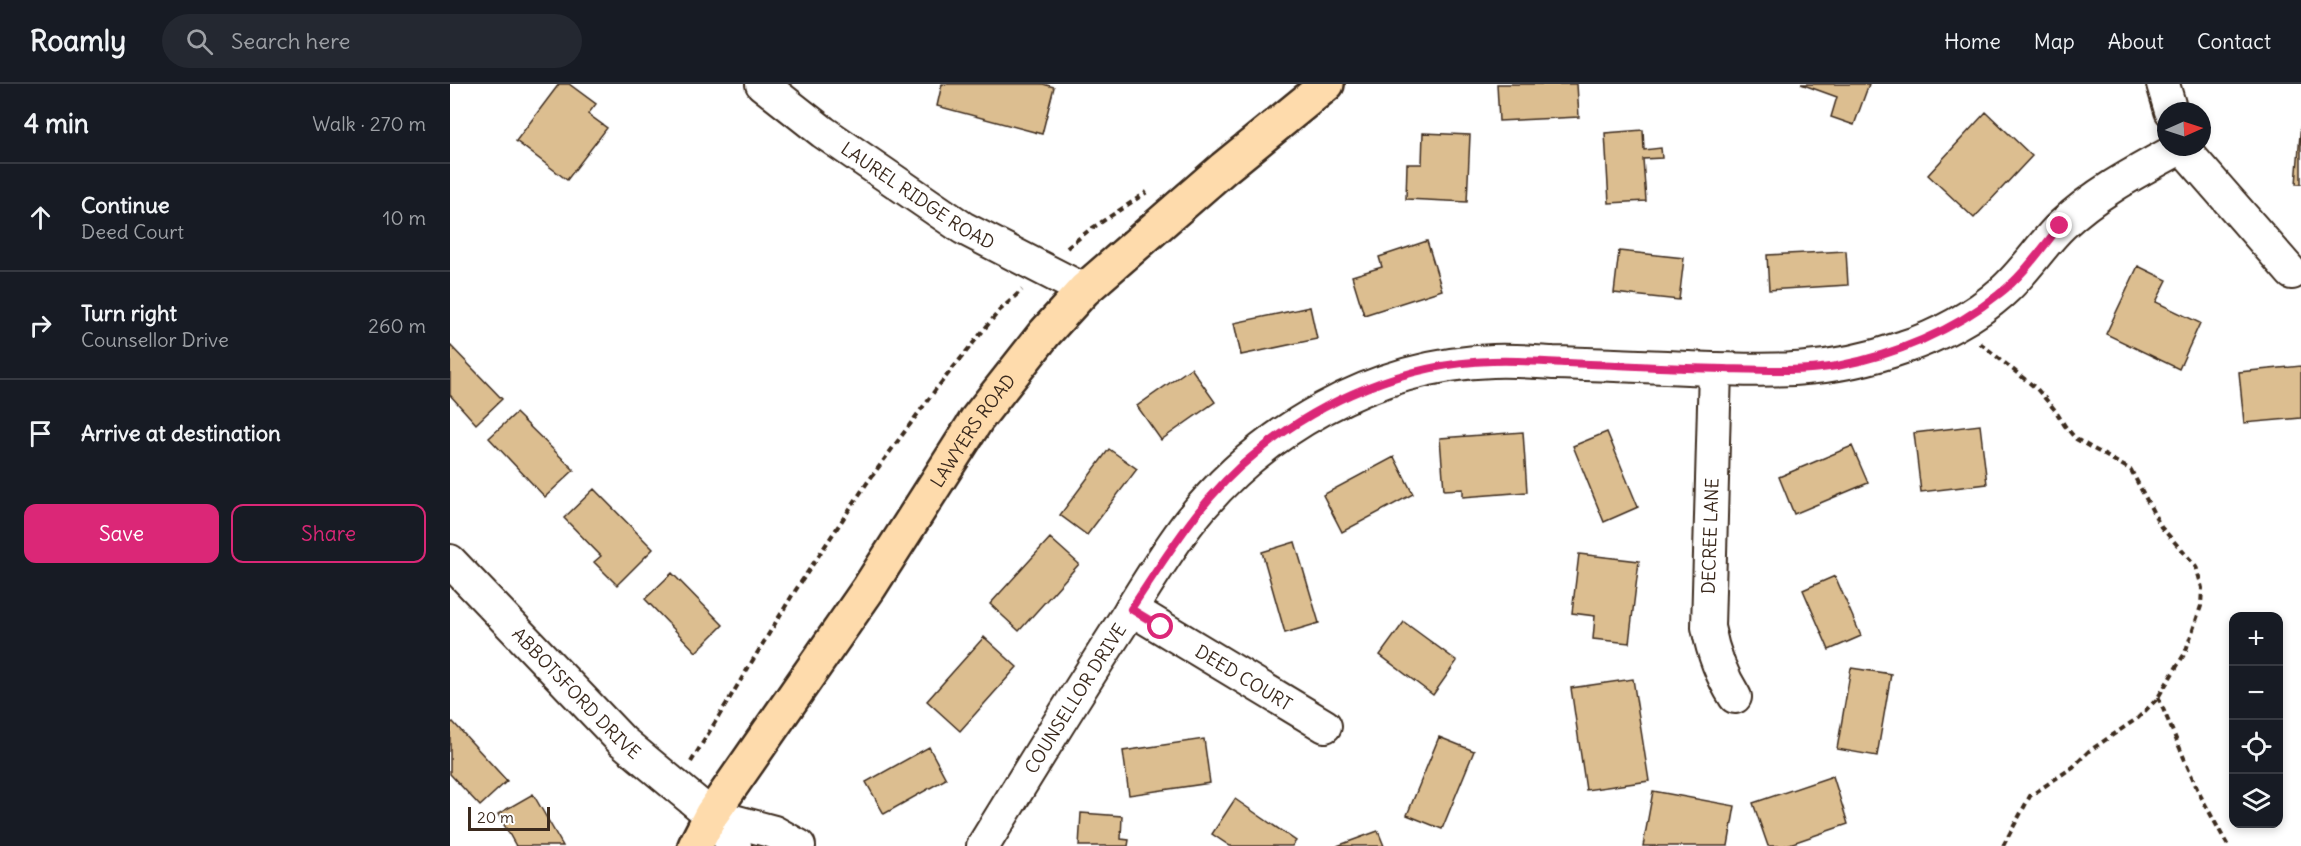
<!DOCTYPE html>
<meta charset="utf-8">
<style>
body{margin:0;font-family:Delius,sans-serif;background:#242831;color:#f1f3f6}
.controls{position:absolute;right:18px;bottom:18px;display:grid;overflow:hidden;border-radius:12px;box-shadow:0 3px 9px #0003}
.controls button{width:54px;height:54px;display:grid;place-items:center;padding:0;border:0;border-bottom:2px solid #363941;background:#171b24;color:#f1f3f6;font:30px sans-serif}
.compass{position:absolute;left:1707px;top:18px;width:54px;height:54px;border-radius:50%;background:#171b24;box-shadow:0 3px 9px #0003;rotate:87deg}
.scale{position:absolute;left:18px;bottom:15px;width:82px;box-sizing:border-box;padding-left:6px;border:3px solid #3b2a1e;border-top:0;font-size:16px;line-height:21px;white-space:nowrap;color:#3b2a1e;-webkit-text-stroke:4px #fff;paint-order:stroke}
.stop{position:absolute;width:18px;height:18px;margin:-14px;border:4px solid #db2777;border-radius:50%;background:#fff}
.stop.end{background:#db2777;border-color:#fff;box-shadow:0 2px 6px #0008}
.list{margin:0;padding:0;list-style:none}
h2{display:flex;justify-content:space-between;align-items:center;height:78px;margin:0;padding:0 24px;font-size:26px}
h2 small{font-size:20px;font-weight:400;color:#9ea1a6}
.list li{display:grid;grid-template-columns:39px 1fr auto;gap:18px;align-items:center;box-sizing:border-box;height:108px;padding:0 24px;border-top:2px solid #363941}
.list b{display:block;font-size:22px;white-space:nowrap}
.list p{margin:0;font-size:20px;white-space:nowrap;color:#9ea1a6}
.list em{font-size:20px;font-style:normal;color:#9ea1a6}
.actions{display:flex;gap:12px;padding:18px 24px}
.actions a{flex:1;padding:14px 0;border:2px solid #db2777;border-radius:12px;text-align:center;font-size:21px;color:#db2777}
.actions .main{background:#db2777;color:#fff}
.icon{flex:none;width:33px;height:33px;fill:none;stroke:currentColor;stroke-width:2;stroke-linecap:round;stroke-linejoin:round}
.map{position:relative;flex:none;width:1851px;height:762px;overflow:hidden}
header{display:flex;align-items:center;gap:36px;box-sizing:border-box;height:84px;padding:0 30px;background:#171b24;border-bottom:2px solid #363941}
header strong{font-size:28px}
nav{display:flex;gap:33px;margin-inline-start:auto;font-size:21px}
.search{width:420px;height:54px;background:#242831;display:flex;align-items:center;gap:15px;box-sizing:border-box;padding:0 21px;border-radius:33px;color:#9ea1a6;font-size:22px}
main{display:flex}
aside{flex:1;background:#171b24}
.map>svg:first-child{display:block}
</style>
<header>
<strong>Roamly</strong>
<div class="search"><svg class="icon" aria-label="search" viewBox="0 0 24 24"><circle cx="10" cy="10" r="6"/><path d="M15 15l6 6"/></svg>Search here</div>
<nav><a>Home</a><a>Map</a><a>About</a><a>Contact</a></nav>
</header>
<main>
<aside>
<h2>4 min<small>Walk · 270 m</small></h2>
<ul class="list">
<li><svg class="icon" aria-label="ahead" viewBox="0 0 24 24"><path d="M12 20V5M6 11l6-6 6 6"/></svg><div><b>Continue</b><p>Deed Court</p></div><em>10 m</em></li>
<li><svg class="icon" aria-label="right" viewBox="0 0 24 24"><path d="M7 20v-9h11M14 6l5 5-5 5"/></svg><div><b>Turn right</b><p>Counsellor Drive</p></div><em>260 m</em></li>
<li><svg class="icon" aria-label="arrive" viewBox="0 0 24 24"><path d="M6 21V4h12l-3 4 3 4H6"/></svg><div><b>Arrive at destination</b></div></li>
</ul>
<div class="actions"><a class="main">Save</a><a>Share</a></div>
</aside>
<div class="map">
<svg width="1851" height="762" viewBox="0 0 1851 762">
<rect width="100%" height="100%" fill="#fff"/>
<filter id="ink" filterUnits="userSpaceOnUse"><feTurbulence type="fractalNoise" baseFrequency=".0167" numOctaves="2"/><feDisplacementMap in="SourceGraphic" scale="12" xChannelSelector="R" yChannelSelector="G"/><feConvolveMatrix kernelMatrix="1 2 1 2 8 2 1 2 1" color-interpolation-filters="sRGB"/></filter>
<g filter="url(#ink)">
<!-- building -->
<path fill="#dcbe90" stroke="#3b2a1e" stroke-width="1.5" d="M109,0H119L146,20L138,30L157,44L117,96L66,57Z
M492,0H593L604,3L592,50L487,22Z
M1047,0H1127L1129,33L1049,37Z
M1351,0H1419L1404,41L1381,33L1387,13Z
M1536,28L1582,72L1524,134L1478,91Z
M1851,38V100H1846Z
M1193,46L1194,66L1211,64L1212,74L1193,75L1196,117L1159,119L1155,49Z
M973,49L1020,51L1017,118L956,115L957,80H972Z
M977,157L992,206L914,231L902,192L932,183L929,173Z
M1169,167L1234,174L1229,216L1164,209Z
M1396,167L1398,201L1319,206L1317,171Z
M1688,182L1717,196L1706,218L1750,239L1729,285L1656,250Z
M860,223L867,255L791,271L784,239Z
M0,261L52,315L26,340L0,311Z
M1851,282V334L1794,339L1789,288Z
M741,284L765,318L711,356L687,322Z
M66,329L124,386L95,413L39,354Z
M1530,341L1537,400L1471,408L1464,349Z
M1073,348L1077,408L1013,413V405L994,406L990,354Z
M1157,348L1188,423L1154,438L1123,362Z
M1402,362L1418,399L1344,430L1329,393Z
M659,365L687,385L637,451L610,431Z
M944,373L963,410L892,448L873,411Z
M144,405L203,465L167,501L144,478L151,472L114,434Z
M600,454L629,480L569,547L540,520Z
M845,458L869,539L835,549L812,468Z
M1129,470L1189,477L1179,559L1143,555L1145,532L1122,529Z
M222,489L273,541L246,568L195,515Z
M1385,492L1411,552L1379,566L1353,506Z
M954,538L1007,577L983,611L930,571Z
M534,553L567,583L510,647L477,617Z
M1401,584L1441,590L1427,672L1387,665Z
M1183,595L1199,697L1136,706L1121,604Z
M3,638L57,697L30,722L0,690V640Z
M989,653L1024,667L992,745L957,731Z
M754,655L760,699L679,711L673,667Z
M479,663L496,695L434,730L416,698Z
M1383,692L1398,740L1334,762H1318L1303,719Z
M1203,707L1285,722L1278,762H1193Z
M83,710L113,762H66L48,730Z
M785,715L846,757L842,762H780L762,750Z
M631,729L672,732L671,755L679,756L678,762H629Z
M928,747L934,762H887Z"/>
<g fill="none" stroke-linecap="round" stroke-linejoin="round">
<!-- street casing -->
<g stroke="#3b2a1e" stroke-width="36">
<g id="street">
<path id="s1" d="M312,0L373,48L513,144L634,206"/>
<path d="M1713,0L1721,27"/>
<path d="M1732,63L1842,189"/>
<path d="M1265,285L1258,543C1263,569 1271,591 1285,613"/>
<path id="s2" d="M0,477L172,657L261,731L285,762"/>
<path id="s3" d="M681,525L875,642"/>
<path d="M261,731L324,748L349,762"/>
<path id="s4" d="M533,762C579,687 625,612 673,538C694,505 715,469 739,438C811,346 924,281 1043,277C1063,276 1083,278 1103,279C1148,280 1193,282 1238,284C1317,287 1378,290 1454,263C1488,252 1525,232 1552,208C1575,188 1591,161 1612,141C1648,107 1690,86 1732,63"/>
</g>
</g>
<!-- primary casing -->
<g stroke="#3b2a1e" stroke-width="38">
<g id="primary">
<path id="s5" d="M245,762L261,731L419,504L527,335L594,250L634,206L774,84L877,0"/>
</g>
</g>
<!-- path -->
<path stroke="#3b2a1e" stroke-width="4" stroke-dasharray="6 4.5" stroke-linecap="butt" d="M617,164L638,147L697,108
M1530,259L1587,305L1605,326L1615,342L1626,355L1681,386L1711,443L1746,482L1752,504L1751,522L1735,569L1707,615L1688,634L1639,667L1623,683L1580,712L1553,762
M1708,613L1749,709L1778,762
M241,678L343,510L417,399L486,305L549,227L572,206"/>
<!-- street -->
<use href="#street" stroke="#fff" stroke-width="32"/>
<!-- primary -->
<use href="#primary" stroke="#fedbac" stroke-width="33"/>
</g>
</g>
<g fill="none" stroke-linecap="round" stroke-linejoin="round" filter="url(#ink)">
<!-- route -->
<path stroke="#db2777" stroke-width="8" d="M711,543L681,525C718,470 752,412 805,370C870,316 957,279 1042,277C1067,276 1093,278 1118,279C1170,281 1222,284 1274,285C1312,286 1350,288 1387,282C1445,271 1503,247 1549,210C1573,192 1591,165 1610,142"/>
</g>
<g text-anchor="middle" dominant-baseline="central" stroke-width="5" stroke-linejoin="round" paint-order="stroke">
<!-- street labels -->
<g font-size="18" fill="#3b2a1e" stroke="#fff">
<text stroke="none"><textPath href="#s1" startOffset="192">LAUREL RIDGE ROAD</textPath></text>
<text stroke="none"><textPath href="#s5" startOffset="500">LAWYERS ROAD</textPath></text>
<text transform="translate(1260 452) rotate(-88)">DECREE LANE</text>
<text stroke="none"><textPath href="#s3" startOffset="132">DEED COURT</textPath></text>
<text stroke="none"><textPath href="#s2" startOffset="183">ABBOTSFORD DRIVE</textPath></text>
<text stroke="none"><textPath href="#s4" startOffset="174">COUNSELLOR DRIVE</textPath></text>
</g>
</g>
</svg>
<div class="controls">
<button>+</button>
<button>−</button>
<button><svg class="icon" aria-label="locate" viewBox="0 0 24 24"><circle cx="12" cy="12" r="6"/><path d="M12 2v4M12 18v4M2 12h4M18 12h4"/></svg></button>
<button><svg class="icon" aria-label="layers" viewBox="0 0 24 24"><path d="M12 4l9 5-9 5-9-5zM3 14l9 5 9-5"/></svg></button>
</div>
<svg class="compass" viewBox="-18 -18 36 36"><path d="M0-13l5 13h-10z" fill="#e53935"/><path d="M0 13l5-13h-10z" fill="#9ea1a6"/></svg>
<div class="scale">20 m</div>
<div class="stop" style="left:711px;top:543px"></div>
<div class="stop end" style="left:1610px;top:142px"></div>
</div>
</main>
